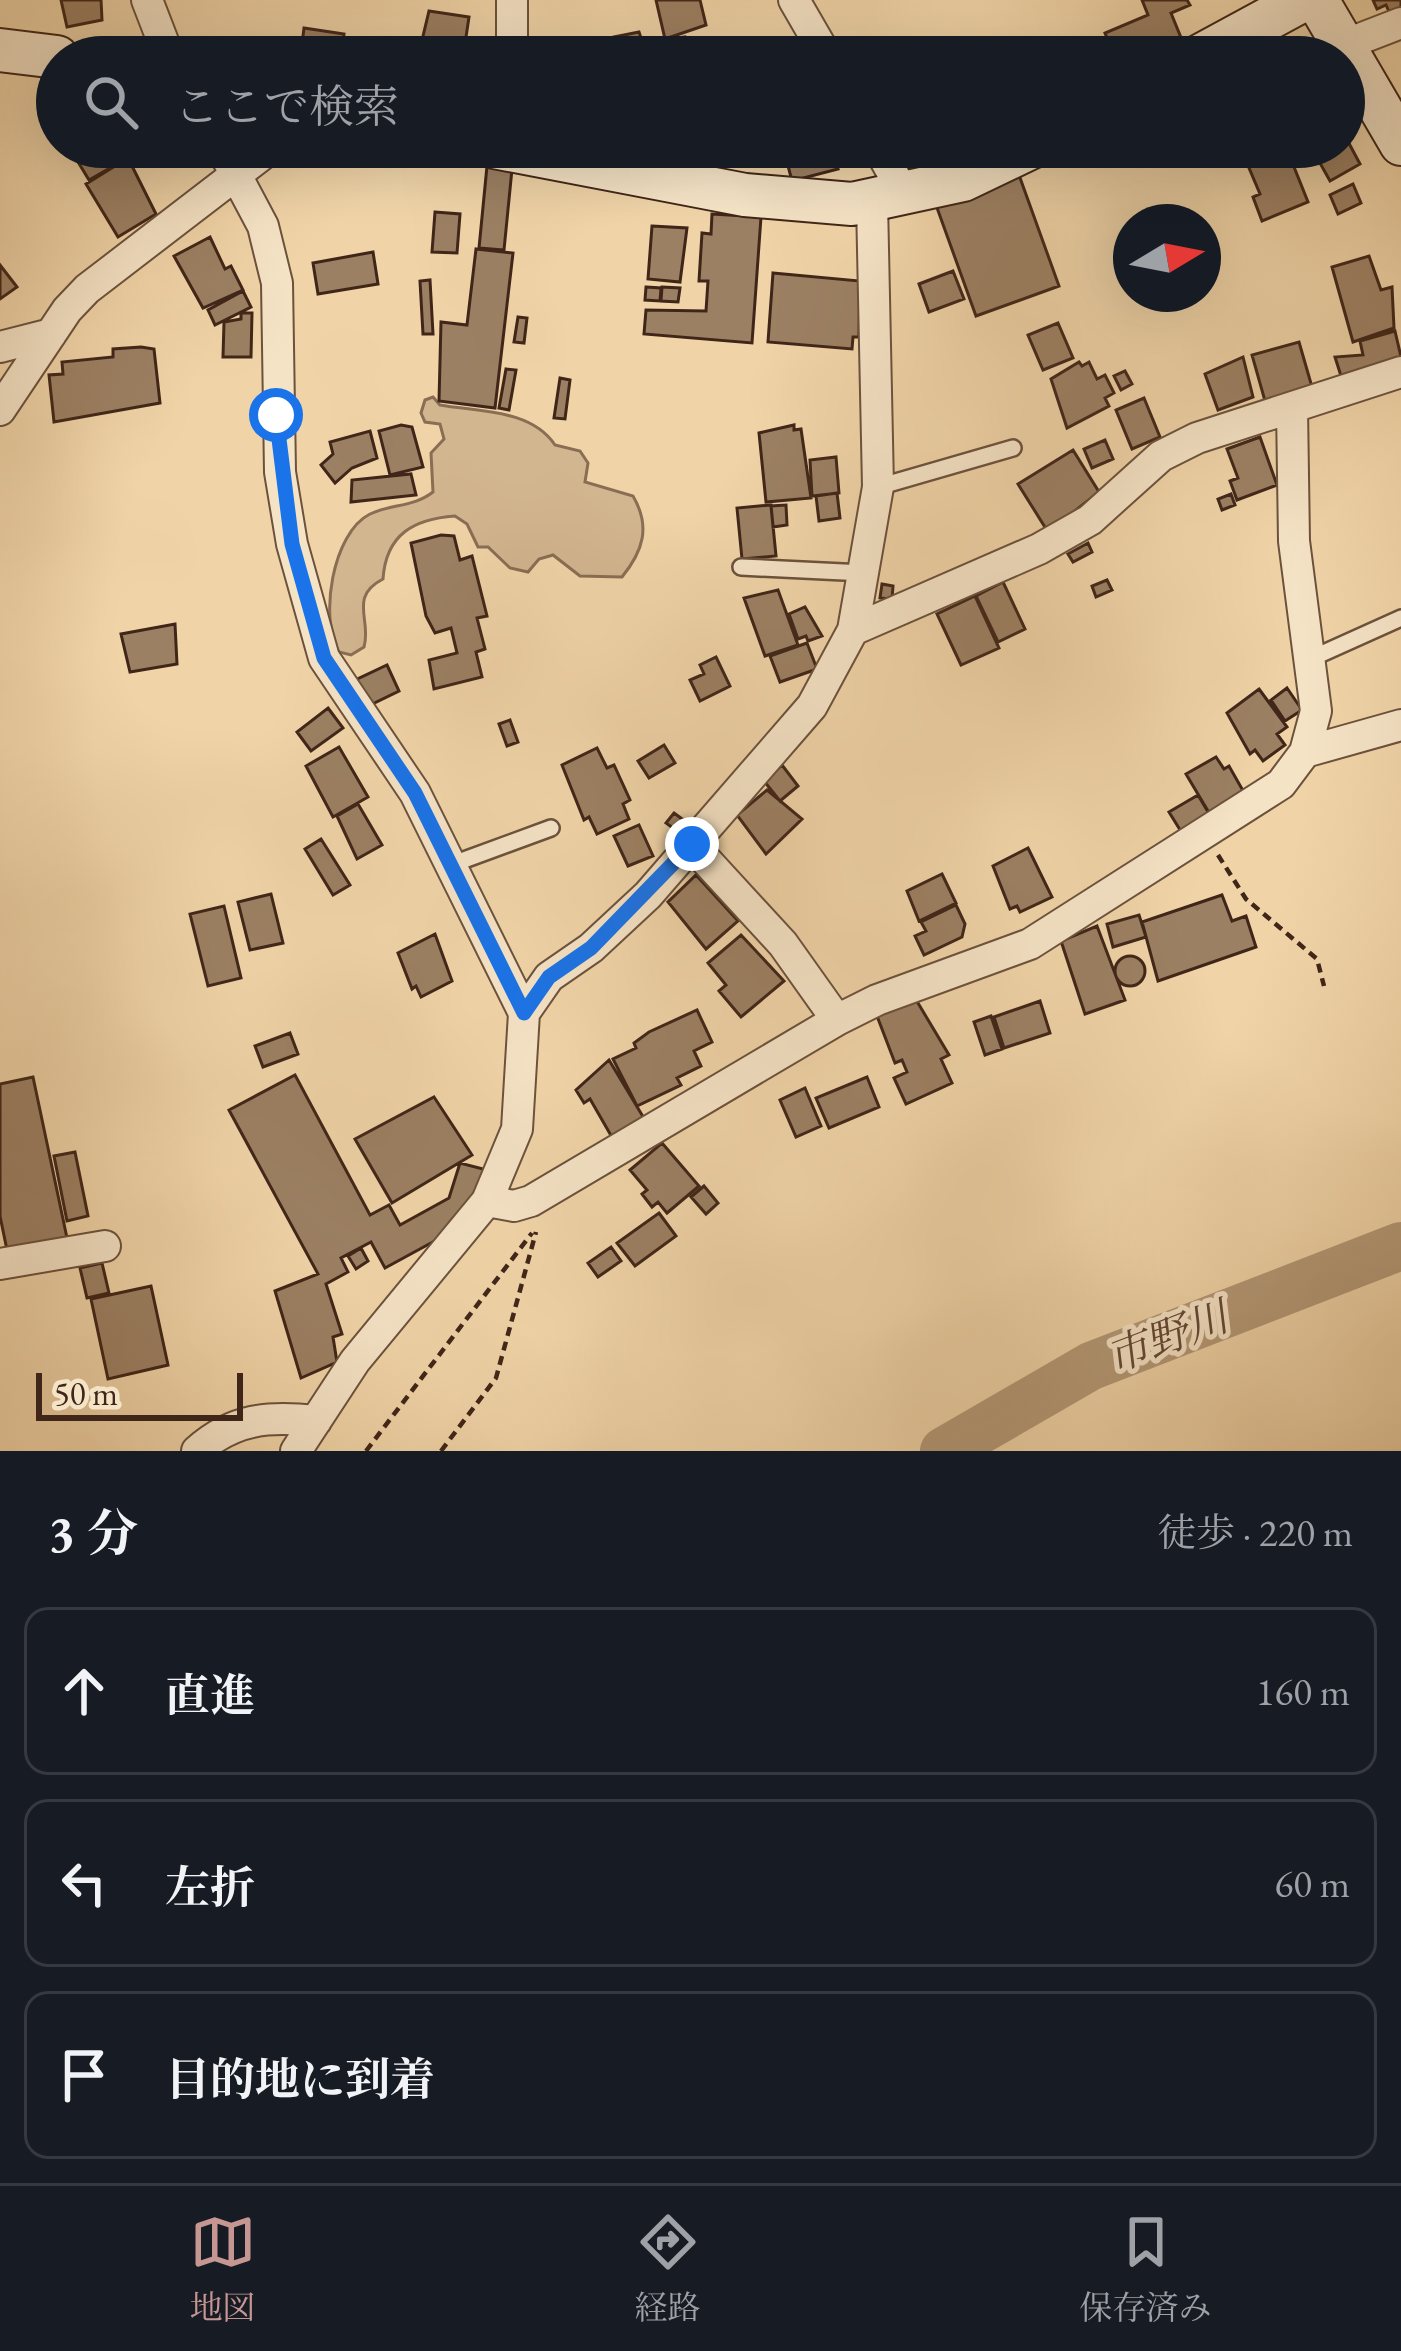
<!DOCTYPE html>
<html lang="ja">
<meta charset="utf-8">
<style>
body{margin:0;font-family:"EB Garamond","Noto Serif JP",serif;background:#242831;color:#f1f3f6}
.compass{position:absolute;left:1113px;top:204px;width:108px;height:108px;border-radius:50%;background:#171b24;box-shadow:0 12px 48px #0002;rotate:80deg}
.scale{position:absolute;left:36px;bottom:30px;width:207px;box-sizing:border-box;padding-left:12px;border:6px solid #402619;border-top:0;font-size:33px;line-height:42px;white-space:nowrap;color:#402619;-webkit-text-stroke:9px #f5e3c6;paint-order:stroke}
.stop{position:absolute;width:36px;height:36px;margin:-27px;border:9px solid #1a73e8;border-radius:50%;background:#fff}
.stop.end{background:#1a73e8;border-color:#fff;box-shadow:0 3px 12px #0008}
.list{margin:0;padding:0;list-style:none}
h2{display:flex;justify-content:space-between;align-items:center;height:156px;margin:0;padding:0 48px;font-size:51px}
h2 small{font-size:39px;font-weight:400;color:#9ea1a6}
.list li{display:grid;grid-template-columns:78px 1fr auto;gap:36px;align-items:center;box-sizing:border-box;height:168px;margin:0 24px 24px;padding:0 24px;border:3px solid #363941;border-radius:24px}
.list b{display:block;font-size:45px;white-space:nowrap}
.list em{font-size:39px;font-style:normal;color:#9ea1a6}
.icon{flex:none;width:66px;height:66px;fill:none;stroke:currentColor;stroke-width:2;stroke-linecap:round;stroke-linejoin:round}
.map{position:relative;flex:none;width:1401px;height:1451px;overflow:hidden}
.search{position:absolute;background:#171b24;box-shadow:0 12px 48px #0002;left:36px;right:36px;top:36px;height:132px;display:flex;align-items:center;gap:30px;box-sizing:border-box;padding:0 42px;border-radius:66px;color:#9ea1a6;font-size:45px}
.sheet{height:732px;background:#171b24}
nav{display:flex;justify-content:space-around;align-items:center;box-sizing:border-box;height:168px;border-top:3px solid #363941;background:#171b24;font-size:33px;color:#9ea1a6}
nav a{display:grid;justify-items:center;gap:6px}
nav .on{color:#c59692}
.map>svg:first-child{display:block}
</style>
<div class="map">
<svg width="1401" height="1451" viewBox="0 0 1401 1451">
<rect width="100%" height="100%" fill="#f0d4a8"/>
<filter id="stains"><feTurbulence type="fractalNoise" baseFrequency=".00167" numOctaves="4"/><feColorMatrix values="0 0 0 0 .2 0 0 0 0 .09 0 0 0 0 .02 0 0 0 .5 -.17"/></filter>
<radialGradient id="worn" r=".72"><stop offset=".6" stop-color="#630" stop-opacity="0"/><stop offset="1" stop-color="#630" stop-opacity=".3"/></radialGradient>
<!-- green -->
<path fill="#d2b690" stroke="#896e54" stroke-width="3" d="M433,397L440,405C479,412 531,409 555,445L580,451L588,463L585,482L633,496C651,527 643,551 622,577L580,576L553,555L539,559L528,572L510,568L488,547H478L467,524L455,516C414,519 386,534 383,579C348,597 372,620 364,647L351,655L339,652C319,619 332,533 370,514C391,504 414,507 433,492L431,453L444,439L440,424L425,422L421,413L425,400Z"/>
<g fill="none" stroke-linecap="round" stroke-linejoin="round">
<!-- river -->
<path stroke="#b49977" stroke-width="48" d="M944,1451L1091,1366L1401,1246"/>
</g>
<!-- building -->
<path fill="#9c8063" stroke="#402619" stroke-width="3" d="M61,0H101L102,20L67,27Z
M656,0H700L706,25L665,39Z
M1142,0H1187L1190,5L1171,13L1184,45L1156,57H1115L1105,33L1148,15Z
M1373,0H1401V11L1391,16L1386,5L1377,9Z
M429,11L469,17L463,57L419,53Z
M304,28L344,34L341,57H311L313,46L302,44Z
M639,32L642,41L616,46L614,37Z
M685,37L691,57L603,53L663,40Z
M875,43L883,57H851L871,45Z
M43,72L57,75V104L38,100Z
M1344,134L1360,164L1330,181L1311,147H1344Z
M69,147H107L117,164L89,180Z
M783,147H828L838,169L792,181Z
M1267,147H1286L1308,202L1262,221L1253,197L1260,194L1244,156Z
M128,158L156,214L118,237L86,184Z
M487,166L512,169L504,250L479,248Z
M1019,175L1059,286L976,316L936,205Z
M1353,184L1361,203L1338,214L1330,195Z
M435,212L460,214L457,253L432,252Z
M712,214L761,217L752,343L644,334L646,310L706,311L708,281H699L702,233L711,234Z
M652,226L687,228L680,282L648,279Z
M210,237L225,269L231,266L243,290L203,308L174,256Z
M476,249L513,253L495,408L439,401L441,322L467,325Z
M373,252L378,284L318,294L313,263Z
M1369,256L1381,290L1392,287L1394,328L1353,342L1332,267Z
M0,265L17,287L0,299Z
M953,271L964,299L929,312L919,284Z
M773,273L860,281L859,337H853L852,349L768,342Z
M430,280L433,334H423L420,281Z
M646,287L661,288L660,301L645,300Z
M662,287L680,288L678,302L661,301Z
M243,291L251,307L215,325L208,310Z
M241,313H252L251,357H223L224,322L241,319Z
M518,317L527,318L524,343L514,342Z
M1058,323L1073,358L1043,370L1028,335Z
M1395,331L1401,357L1342,379L1335,357L1363,355L1360,341Z
M1299,342L1312,387L1265,401L1252,355Z
M141,347L154,349L160,403L54,422L49,375L63,374L62,362L113,357V349Z
M1243,357L1253,397L1218,410L1205,374Z
M1079,362L1082,366L1089,362L1097,379L1105,375L1114,393L1105,398L1109,406L1067,428L1051,379Z
M506,369L516,370L509,410L499,408Z
M1125,371L1132,384L1121,390L1114,376Z
M560,378L570,380L565,419L554,418Z
M1144,398L1160,437L1132,449L1116,410Z
M401,425L412,427L423,467L390,475L379,431Z
M794,425V430L801,429L811,498L766,502L759,433Z
M370,431L377,458L352,468L335,483L321,465L333,454L330,442Z
M1260,437L1277,485L1237,500L1230,481L1238,478L1227,449Z
M1105,440L1113,459L1092,468L1084,449Z
M1073,450L1099,492L1048,532L1018,484Z
M836,457L839,493L812,496L810,460Z
M411,474L416,495L351,502L352,480Z
M837,493L840,518L819,521L816,496Z
M1231,494L1235,505L1222,510L1218,499Z
M771,505L776,556L742,559L737,508Z
M786,505L787,525L773,527L771,506Z
M441,535L454,536L460,560L472,556L487,616L477,618L485,649L476,652L482,677L434,689L429,660L457,653L451,628L435,633L426,616L411,543Z
M1088,543L1092,552L1073,562L1068,554Z
M1107,580L1112,590L1096,597L1092,586Z
M1003,582L1025,629L998,642L976,596Z
M882,584L893,586L892,599L880,598Z
M778,590L798,645L765,656L744,598Z
M975,596L999,648L961,665L937,614Z
M805,607L822,636L808,641L806,636L798,639L789,614Z
M175,624L177,664L130,672L121,634Z
M807,643L817,669L780,682L770,656Z
M716,657L730,686L700,701L690,680L704,674L700,665Z
M387,665L399,691L362,709L349,683Z
M1287,688L1302,710L1285,721L1271,700Z
M1259,689L1287,727L1277,734L1285,745L1263,761L1255,750L1250,754L1227,713Z
M328,708L343,728L311,751L297,732Z
M510,720L518,742L507,746L499,724Z
M664,745L675,763L649,778L638,761Z
M339,747L368,797L333,817L306,766Z
M597,748L607,768L614,765L630,800L623,804L629,819L597,834L589,817L584,820L562,765Z
M1216,757L1224,769L1229,766L1246,796L1211,816L1186,774Z
M782,765L798,786L780,801L764,781Z
M767,790L802,819L766,854L737,815Z
M1198,795L1211,817L1182,833L1169,812Z
M358,804L382,845L357,859L337,816Z
M674,813L685,821L677,831L666,823Z
M639,825L653,856L628,866L614,836Z
M321,839L350,885L333,895L305,849Z
M1028,848L1052,897L1020,912L1017,906L1010,909L993,866Z
M942,874L956,903L919,921L907,891Z
M696,875L738,921L706,949L668,902Z
M271,894L283,943L250,950L238,902Z
M1222,895L1232,921L1246,916L1256,947L1158,981L1142,922Z
M956,905L965,924L962,937L924,955L915,936L926,931L921,922Z
M224,906L241,978L208,986L190,914Z
M1139,915L1146,937L1113,947L1107,924Z
M1097,926L1125,1000L1085,1014L1061,941Z
M435,934L452,981L421,997L416,986L412,989L398,953Z
M741,935L784,981L741,1017L719,991L726,985L708,963Z
M1115 971a15 15 0 1 1 30 0a15 15 0 1 1-30 0Z
M915,998L949,1055L941,1059L952,1083L906,1104L894,1078L907,1072L902,1060L895,1063L877,1016Z
M1040,1001L1050,1033L1004,1048L994,1017Z
M697,1010L712,1042L694,1051L701,1066L677,1078L681,1085L637,1106L613,1059L636,1048L634,1043L649,1032Z
M991,1016L1002,1049L985,1055L974,1022Z
M290,1033L298,1054L263,1067L255,1046Z
M609,1060L645,1120L613,1139L590,1099L584,1103L576,1090Z
M295,1075L370,1215L389,1205L400,1225L449,1198L460,1163L487,1170L464,1225L385,1268L371,1242L341,1258L348,1272L326,1284L342,1334L333,1337L337,1362L301,1378L275,1291L318,1274L229,1110Z
M33,1077L67,1238L7,1250L0,1216V1084Z
M867,1077L879,1107L829,1128L816,1098Z
M805,1088L821,1126L796,1137L780,1100Z
M434,1097L472,1155L392,1203L355,1139Z
M662,1143L699,1186L667,1213L658,1202L652,1207L642,1194L647,1190L630,1170Z
M75,1152L88,1216L67,1221L54,1156Z
M704,1186L718,1203L706,1214L691,1197Z
M659,1213L676,1236L635,1266L617,1243Z
M611,1247L621,1261L598,1277L588,1263Z
M361,1248L368,1261L356,1269L348,1256Z
M102,1263L109,1293L87,1298L80,1268Z
M151,1286L168,1365L108,1379L91,1299Z"/>
<g fill="none" stroke-linecap="round" stroke-linejoin="round">
<!-- lane casing -->
<g stroke="#6c523d" stroke-width="20">
<path id="lane" d="M878,487L1013,448
M741,567L864,573
M1310,659L1401,618
M453,864L551,828"/>
</g>
<!-- street casing -->
<g stroke="#6c523d" stroke-width="34">
<path id="street" d="M147,0L169,57
M512,0V57
M794,0L827,57
M1344,45L1401,23
M221,147L263,226L277,283L280,472L292,544L324,658L415,793L524,1013L517,1129L487,1201L355,1361L296,1451
M878,147L906,197
M0,347L51,334
M0,410L67,310L87,289L272,147
M853,630L1039,549L1090,520L1161,456L1197,438L1401,372
M1305,752L1401,725
M692,845L783,944L837,1020
M524,1013L549,977L591,948L648,895L812,706L853,630L878,487L872,202
M487,1201L514,1206L531,1201L837,1020L877,1000L1030,944L1281,784L1305,752L1316,711L1294,541L1292,408
M0,1264L105,1246
M197,1451C234,1418 269,1416 316,1421"/>
</g>
<!-- secondary casing -->
<g stroke="#402619" stroke-width="46">
<path id="secondary" d="M1317,0L1401,144
M0,50L57,57
M1198,57L1303,0
M494,147L745,195L852,204L963,180L1032,147"/>
</g>
<!-- path -->
<path stroke="#402619" stroke-width="4.5" stroke-dasharray="9 6" stroke-linecap="butt" d="M1218,855L1246,899L1317,959L1324,986
M366,1451L532,1233
M441,1451L496,1378L536,1232"/>
<!-- lane -->
<use href="#lane" stroke="#f5e3c6" stroke-width="15"/>
<!-- street -->
<use href="#street" stroke="#f5e3c6" stroke-width="30"/>
<!-- secondary -->
<use href="#secondary" stroke="#f5e3c6" stroke-width="42"/>
</g>
<g fill="none" stroke-linecap="round" stroke-linejoin="round">
<!-- route -->
<path stroke="#1a73e8" stroke-width="15" d="M276,415L292,544L324,658L415,793L524,1013L549,977L591,948L692,844"/>
</g>
<g text-anchor="middle" dominant-baseline="central" stroke-width="10" stroke-linejoin="round" paint-order="stroke">
<!-- water labels -->
<g font-size="42" font-style="italic" fill="#634835" stroke="#f5e3c6">
<text transform="translate(1167 1337) rotate(-21)">市野川</text>
</g>
</g>
<rect width="100%" height="100%" filter="url(#stains)"/>
<rect width="100%" height="100%" fill="url(#worn)"/>
</svg>
<svg class="compass" viewBox="-18 -18 36 36"><path d="M0-13l5 13h-10z" fill="#e53935"/><path d="M0 13l5-13h-10z" fill="#9ea1a6"/></svg>
<div class="scale">50 m</div>
<div class="stop" style="left:276px;top:415px"></div>
<div class="stop end" style="left:692px;top:844px"></div>
<div class="search"><svg class="icon" aria-label="search" viewBox="0 0 24 24"><circle cx="10" cy="10" r="6"/><path d="M15 15l6 6"/></svg>ここで検索</div>
</div>
<section class="sheet">
<h2>3 分<small>徒歩 · 220 m</small></h2>
<ul class="list">
<li><svg class="icon" aria-label="ahead" viewBox="0 0 24 24"><path d="M12 20V5M6 11l6-6 6 6"/></svg><div><b>直進</b></div><em>160 m</em></li>
<li><svg class="icon" aria-label="left" viewBox="0 0 24 24"><path d="M17 20v-9H6M10 6l-5 5 5 5"/></svg><div><b>左折</b></div><em>60 m</em></li>
<li><svg class="icon" aria-label="arrive" viewBox="0 0 24 24"><path d="M6 21V4h12l-3 4 3 4H6"/></svg><div><b>目的地に到着</b></div></li>
</ul>
</section>
<nav>
<a class="on"><svg class="icon" aria-label="map" viewBox="0 0 24 24"><path d="M3 6l6-2 6 2 6-2v14l-6 2-6-2-6 2zM9 4v14M15 6v14"/></svg>地図</a>
<a><svg class="icon" aria-label="directions" viewBox="0 0 24 24"><path d="M12 3l9 9-9 9-9-9zM9 14v-3h6M13 9l2 2-2 2"/></svg>経路</a>
<a><svg class="icon" aria-label="saved" viewBox="0 0 24 24"><path d="M7 4h10v16l-5-4-5 4z"/></svg>保存済み</a>
</nav>
